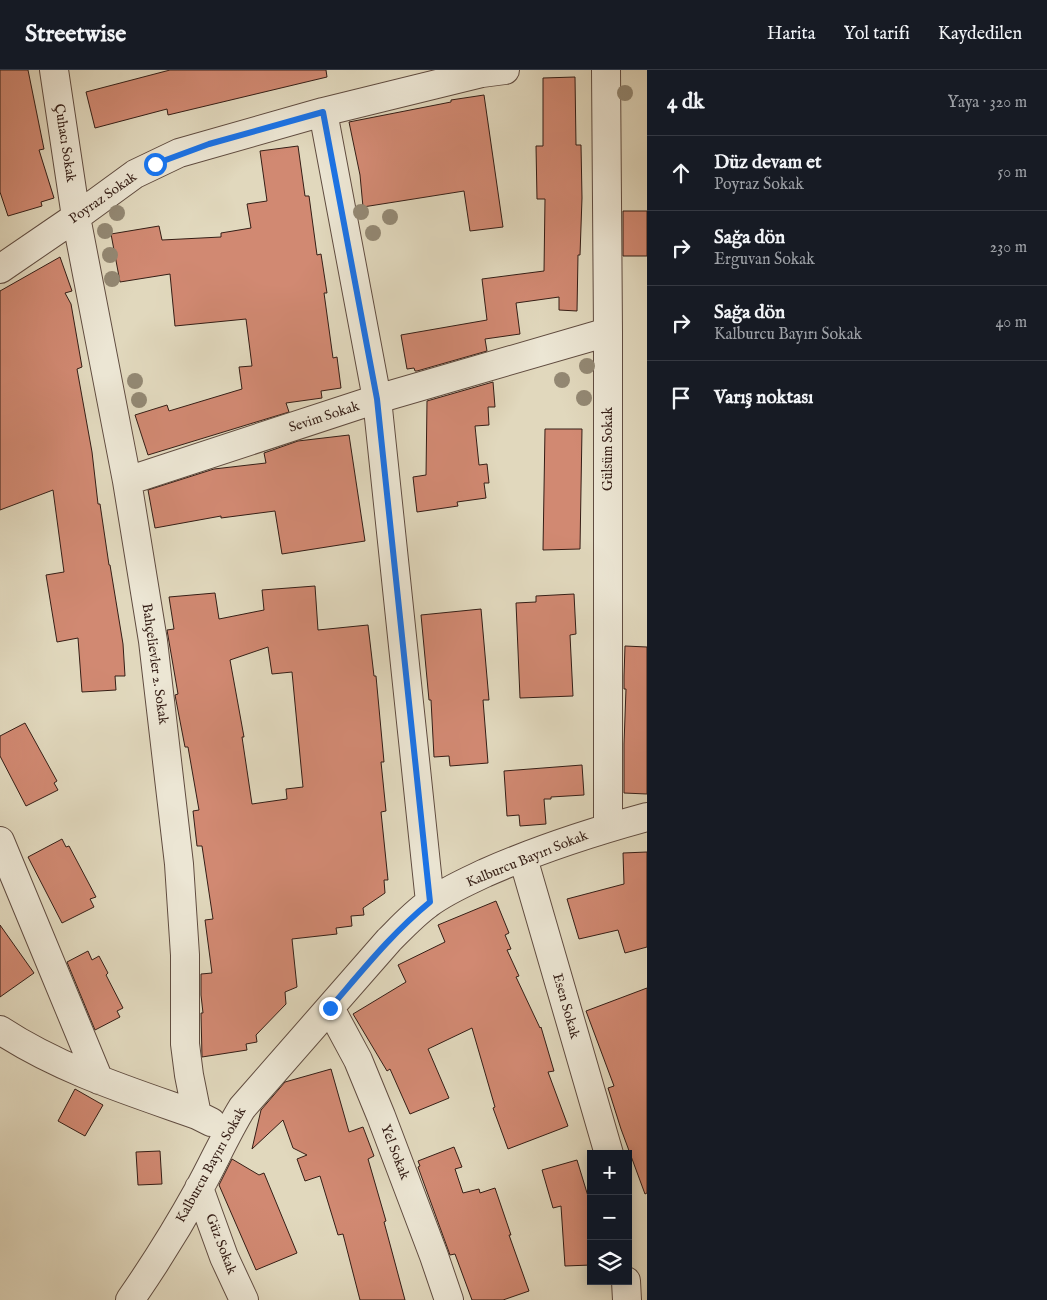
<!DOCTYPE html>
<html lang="tr">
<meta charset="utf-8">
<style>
body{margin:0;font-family:"IM FELL English",serif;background:#20242c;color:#f1f3f6}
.controls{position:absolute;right:15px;bottom:15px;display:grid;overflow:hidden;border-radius:0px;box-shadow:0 2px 12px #0003}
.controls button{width:45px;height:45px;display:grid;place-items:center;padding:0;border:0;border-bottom:1px solid #363941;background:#171b24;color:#f1f3f6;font:25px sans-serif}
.stop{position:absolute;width:15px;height:15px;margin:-11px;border:4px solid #1a73e8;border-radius:50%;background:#fff}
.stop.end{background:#1a73e8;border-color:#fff;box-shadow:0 1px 5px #0008}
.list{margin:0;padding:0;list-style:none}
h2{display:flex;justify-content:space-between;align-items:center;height:65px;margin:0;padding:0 20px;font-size:21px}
h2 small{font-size:16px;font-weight:400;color:#9ea1a6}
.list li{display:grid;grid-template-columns:32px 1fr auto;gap:15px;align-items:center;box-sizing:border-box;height:75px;padding:0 20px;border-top:1px solid #363941}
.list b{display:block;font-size:19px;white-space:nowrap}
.list p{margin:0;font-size:16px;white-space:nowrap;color:#9ea1a6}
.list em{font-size:16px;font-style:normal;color:#9ea1a6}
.icon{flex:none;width:28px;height:28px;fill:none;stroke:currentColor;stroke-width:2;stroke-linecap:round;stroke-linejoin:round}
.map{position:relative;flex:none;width:647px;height:1230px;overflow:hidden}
header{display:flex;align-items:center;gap:30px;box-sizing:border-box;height:70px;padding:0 25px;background:#171b24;border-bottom:1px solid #363941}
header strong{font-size:24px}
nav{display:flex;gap:28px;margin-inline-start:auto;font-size:18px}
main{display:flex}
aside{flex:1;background:#171b24}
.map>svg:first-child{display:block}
</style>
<header>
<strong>Streetwise</strong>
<nav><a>Harita</a><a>Yol tarifi</a><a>Kaydedilen</a></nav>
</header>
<main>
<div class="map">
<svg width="647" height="1230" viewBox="0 0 647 1230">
<rect width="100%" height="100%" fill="#e1d8bd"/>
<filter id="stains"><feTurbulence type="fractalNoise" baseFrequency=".004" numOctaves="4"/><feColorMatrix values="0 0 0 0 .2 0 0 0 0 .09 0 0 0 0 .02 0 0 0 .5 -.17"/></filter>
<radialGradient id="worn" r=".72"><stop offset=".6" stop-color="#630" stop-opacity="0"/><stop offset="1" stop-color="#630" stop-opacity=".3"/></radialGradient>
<!-- building -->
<path fill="#d18972" stroke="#351e16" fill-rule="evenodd" d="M0,0H28L44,79L39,80L54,128L41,132L42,136L8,146L0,122Z
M170,0H326L327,7L168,45L167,39L95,58L86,22Z
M575,7L576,75H581L582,128L580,185H578L577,241L559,240V227L516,233L520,264L485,269L487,281L417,301H415L414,298L407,299L401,265L487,250L482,209L544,201L545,129H537L536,76H543V8Z
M484,25L503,157L470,161L464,121L363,137L360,105L349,52L451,32V30Z
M298,76L305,126H309L317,185L321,184L327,223H324L333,288L337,287L341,318L321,321L322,328L286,333L289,342L148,385L135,345L167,335L169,341L242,319L239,297L252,296L246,249L175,256L170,204L120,212L111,164L159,156L162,170L221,167V163L251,158L247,134L267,131L260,81Z
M623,141H647V186H623Z
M60,187L72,221L65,223L71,234L82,297L77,299L92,382L98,434H100L109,495H110L123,574L125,606H115L116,620L82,622L78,568L57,572L46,505L64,502L53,420L0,440V221Z
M493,312L495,337H488L489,355L475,356L479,395L487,394L489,413H484L486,428L457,432L458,436L417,442L413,407L426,405L427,331Z
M545,359H582L580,479L543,480Z
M349,365L365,471L282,484L275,441L221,448V446L155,458L148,420L214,399L266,393L264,383L298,371Z
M315,516L318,560L368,555L374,606H376L384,692H381L386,741L381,742L388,810H384L385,823L363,838L364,845L351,846L352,856L336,858L337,864L292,869L297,917L285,922L286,934L256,965L257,972L246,974L247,980L202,987L201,943H203L201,925V904L212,903L205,850L213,849L202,776H197L193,741L199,740L188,677H185L175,625L178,624L167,560L174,559L169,527L215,523L219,549L264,540L262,520ZM268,577L272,604L292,602L303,717L286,719L287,729L252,734L242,667H244L230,590Z
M574,524L576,564L570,565L573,626L520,628L516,533L536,532V526Z
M481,539L489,630H483L488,693L450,696L449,686L434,687L431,630H429L421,545Z
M625,576L647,577V724L624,723V674L626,619H624V606Z
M25,653L57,711L54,713L58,720L26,736L0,686V666Z
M582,695L584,725L551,727V729H544L546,754L520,756L519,745L507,746L504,701Z
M62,769L66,777L69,776L96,827L90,829L94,837L62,853L28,787Z
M647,782V877L625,883L618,860L579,869L567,829L624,814L623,783Z
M496,831L509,863L505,865L511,879L507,880L519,906L516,907L540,958L541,957L554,1001L548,1002L568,1056L508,1079L493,1038L495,1037L472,958L428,979L449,1028L410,1044L390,999L387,1001L353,944L406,912L398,895L445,872L438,855Z
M0,855L34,903L0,927Z
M88,881L92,890L99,886L108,903L106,905L123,938L117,941L120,947L95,960L67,892Z
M647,918V1123L645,1124L621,1059L608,1018L614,1016L586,941Z
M331,999L349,1062L363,1057L374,1086L368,1089L386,1151L384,1152L405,1230H360L343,1164L338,1165L320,1106L305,1111L297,1089L307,1085L293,1078L283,1050L252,1079L261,1040L285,1012Z
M75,1019L103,1035L85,1066L58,1051Z
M454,1077L462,1097L455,1099L463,1123L479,1119L480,1123L495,1118L511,1165H509L529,1221L503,1230H472L455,1184L450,1185L418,1097L420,1096L418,1091Z
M160,1081L162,1114L138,1115L136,1082Z
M232,1089L259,1105L264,1103L297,1183L256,1200L219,1115Z
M577,1090L591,1136V1195L565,1196L561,1136L553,1138L542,1100Z"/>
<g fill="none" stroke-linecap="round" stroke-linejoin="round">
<!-- street casing -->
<g stroke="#604c40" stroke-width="30">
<path id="street" d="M54,0L76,147L127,411L153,571L179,794L185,885V974L189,1005L197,1045
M606,0L608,262V758
M323,42L377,329L430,832
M0,199L76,147L135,104L179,83L323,42L482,3L505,0
M127,411L377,329L608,262
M0,771L99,1010
M523,788L609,1084
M330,938L358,990L381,1046L434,1186L449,1230
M0,960C61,1000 129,1021 197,1045L211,1052
M199,1118L224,1187L244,1230
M626,1211L627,1230
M130,1230C155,1194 178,1157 199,1119C214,1092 226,1064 242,1038L389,870C402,857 414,844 428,834C445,821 466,812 485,803C537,780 592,762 647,747"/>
</g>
<!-- street -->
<use href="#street" stroke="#ece6d4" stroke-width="28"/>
</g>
<!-- trees -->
<g fill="#938873">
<circle cx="625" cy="23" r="8"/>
<circle cx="361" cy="142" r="8"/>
<circle cx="117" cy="143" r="8"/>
<circle cx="390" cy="147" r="8"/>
<circle cx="105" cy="161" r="8"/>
<circle cx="373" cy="163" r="8"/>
<circle cx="110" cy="185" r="8"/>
<circle cx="112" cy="209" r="8"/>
<circle cx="587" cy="296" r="8"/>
<circle cx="562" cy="310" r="8"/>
<circle cx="135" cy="311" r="8"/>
<circle cx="584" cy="328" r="8"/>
<circle cx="139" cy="330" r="8"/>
</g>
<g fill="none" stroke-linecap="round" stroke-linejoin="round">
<!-- route -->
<path stroke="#1a73e8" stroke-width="6" d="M155,94L209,74L323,42L377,329L430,832C392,863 362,901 330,938"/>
</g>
<g text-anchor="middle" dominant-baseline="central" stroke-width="4" stroke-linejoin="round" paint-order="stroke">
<!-- street labels -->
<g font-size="14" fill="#351e16" stroke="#ece6d4">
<text transform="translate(65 73) rotate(81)">Çuhacı Sokak</text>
<text transform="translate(103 128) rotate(-35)">Poyraz Sokak</text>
<text transform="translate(324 347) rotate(-18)">Sevim Sokak</text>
<text transform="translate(608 379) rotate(-90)">Gülsüm Sokak</text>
<text transform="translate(155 594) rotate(82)">Bahçelievler 2. Sokak</text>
<text transform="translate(527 789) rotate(-22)">Kalburcu Bayırı Sokak</text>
<text transform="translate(566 936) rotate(74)">Esen Sokak</text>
<text transform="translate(395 1082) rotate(69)">Yel Sokak</text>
<text transform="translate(211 1095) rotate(-61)">Kalburcu Bayırı Sokak</text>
<text transform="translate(221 1174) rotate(69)">Güz Sokak</text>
</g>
</g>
<rect width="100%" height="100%" filter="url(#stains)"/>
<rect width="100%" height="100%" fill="url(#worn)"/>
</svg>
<div class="controls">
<button>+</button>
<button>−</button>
<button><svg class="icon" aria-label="layers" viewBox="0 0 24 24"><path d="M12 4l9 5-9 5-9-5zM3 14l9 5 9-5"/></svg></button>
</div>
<div class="stop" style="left:155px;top:94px"></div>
<div class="stop end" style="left:330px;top:938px"></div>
</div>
<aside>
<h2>4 dk<small>Yaya · 320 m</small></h2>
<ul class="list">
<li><svg class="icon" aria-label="ahead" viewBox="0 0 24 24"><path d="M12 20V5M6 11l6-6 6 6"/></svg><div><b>Düz devam et</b><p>Poyraz Sokak</p></div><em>50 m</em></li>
<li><svg class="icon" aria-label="right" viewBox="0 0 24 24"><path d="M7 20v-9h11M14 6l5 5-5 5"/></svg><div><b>Sağa dön</b><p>Erguvan Sokak</p></div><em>230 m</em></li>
<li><svg class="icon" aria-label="right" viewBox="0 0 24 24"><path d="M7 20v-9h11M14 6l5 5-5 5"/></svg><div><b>Sağa dön</b><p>Kalburcu Bayırı Sokak</p></div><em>40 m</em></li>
<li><svg class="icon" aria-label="arrive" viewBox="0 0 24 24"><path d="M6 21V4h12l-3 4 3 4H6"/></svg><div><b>Varış noktası</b></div></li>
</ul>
</aside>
</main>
